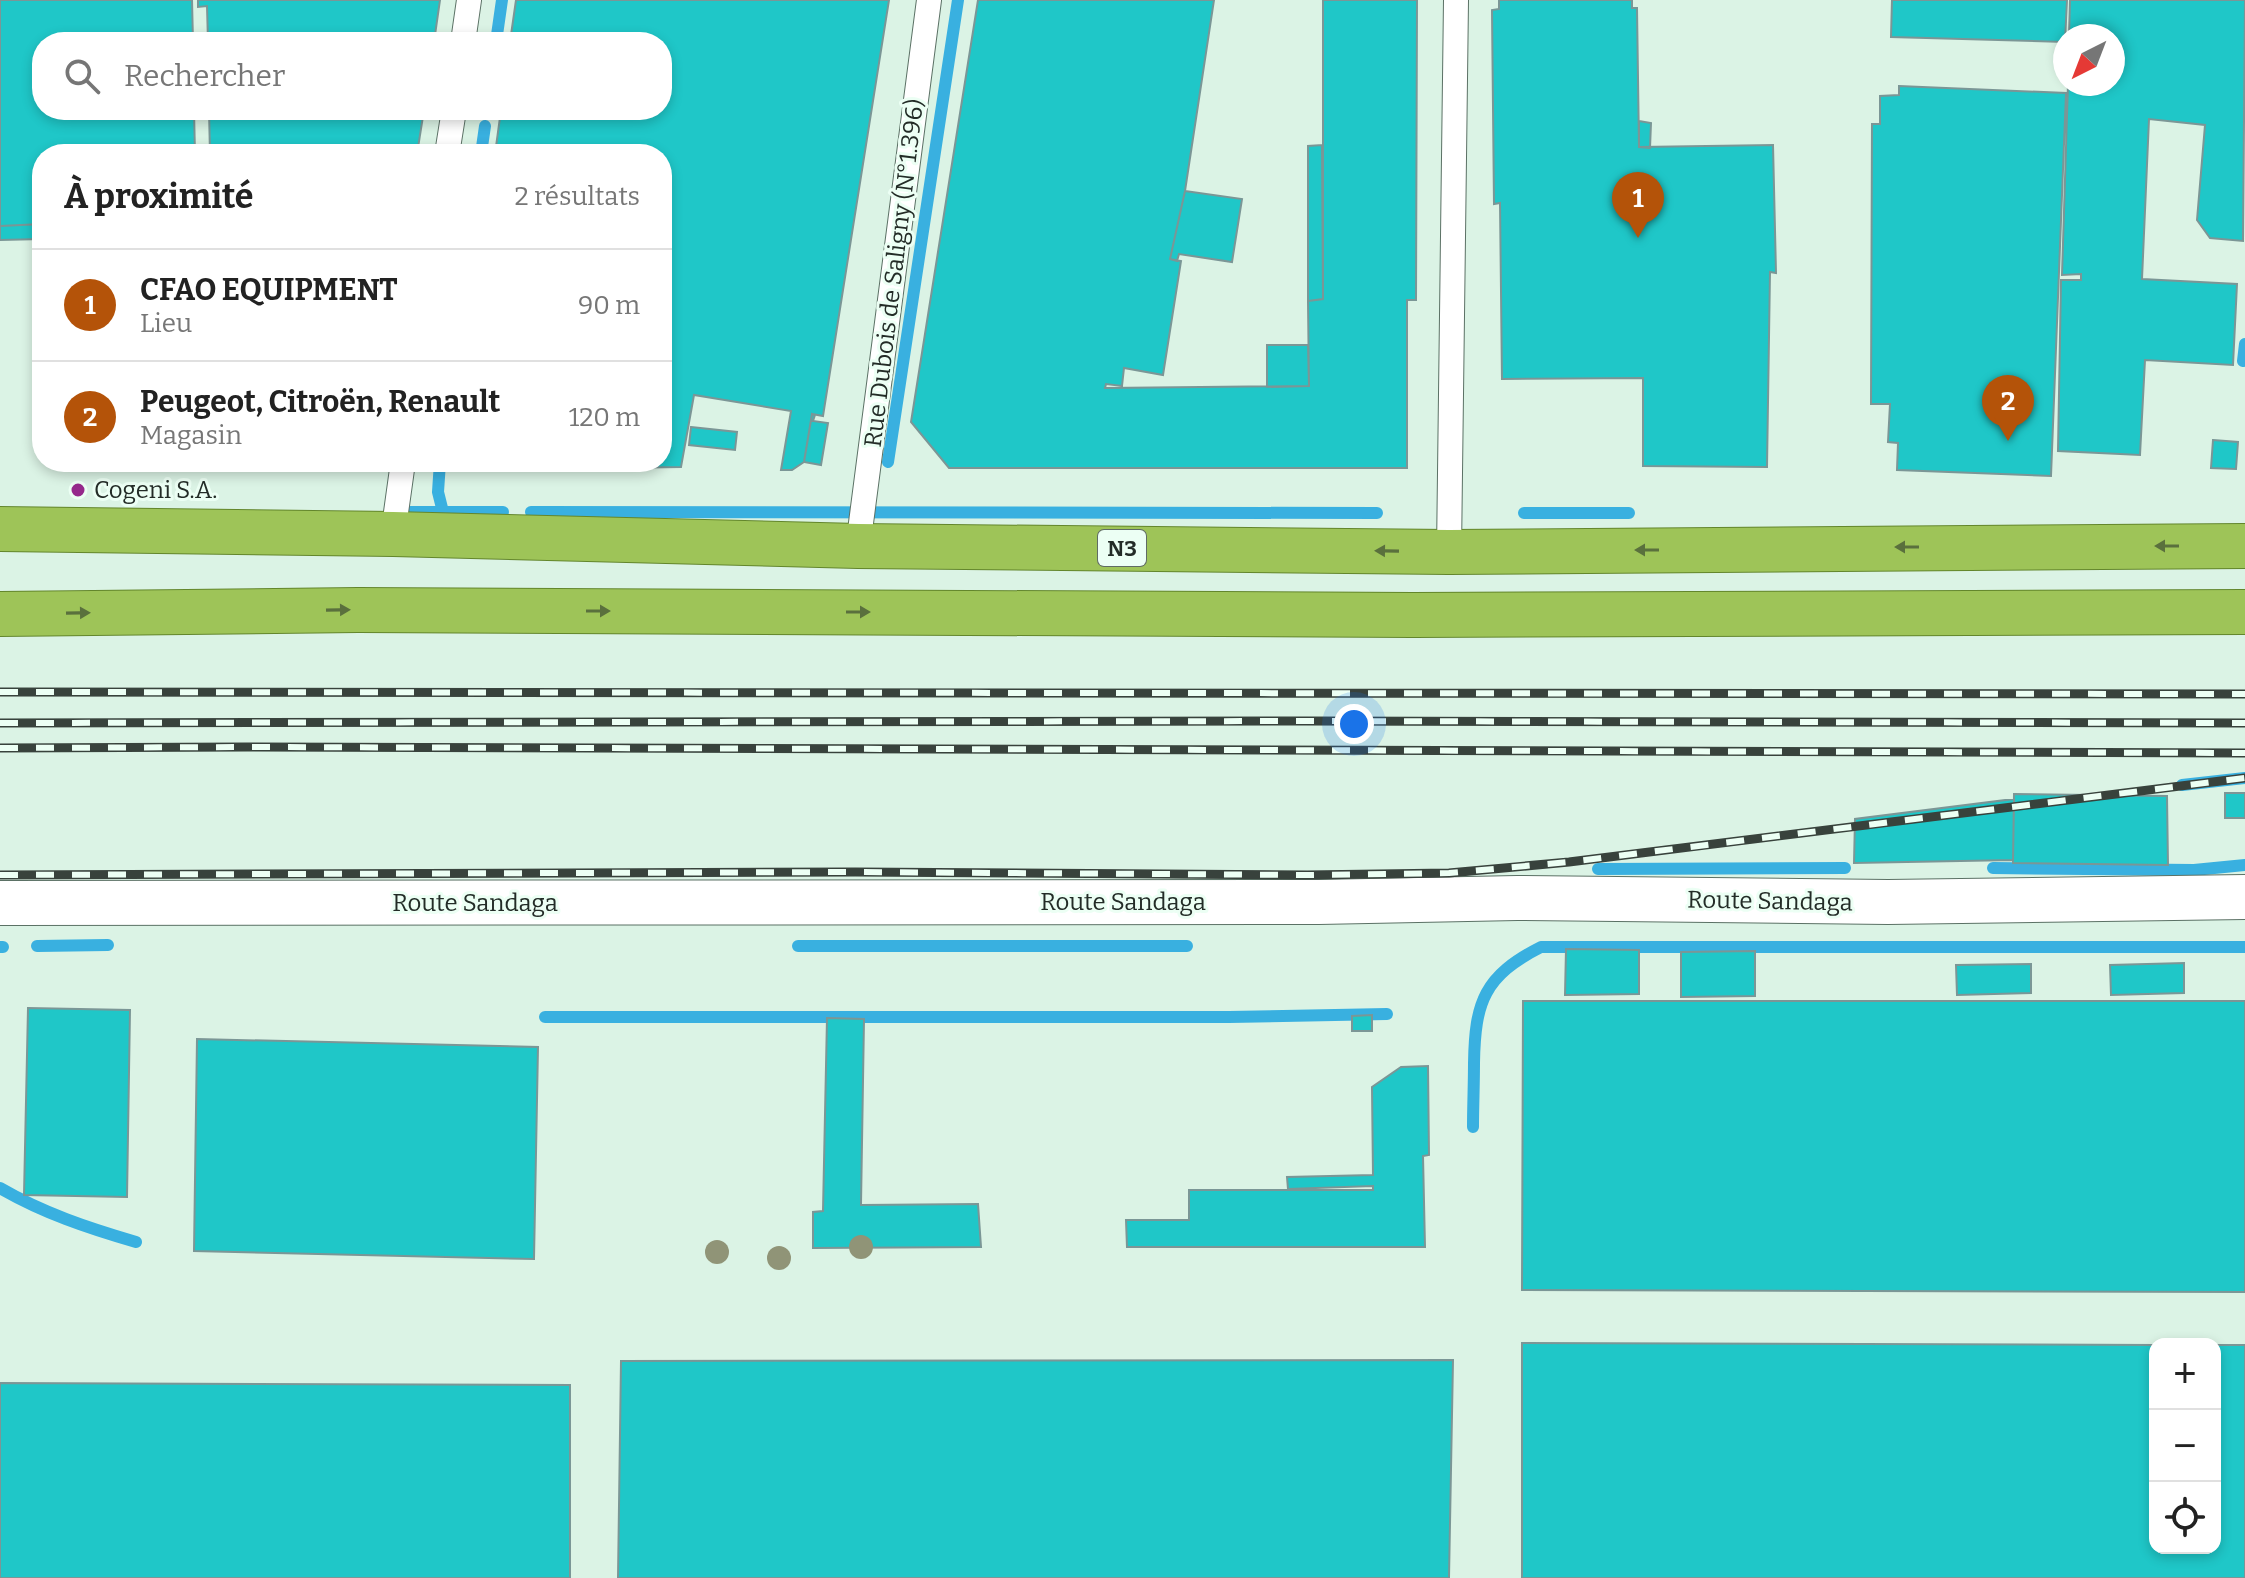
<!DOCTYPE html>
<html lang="fr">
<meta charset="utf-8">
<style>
body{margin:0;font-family:Bitter,serif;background:#f2f2f2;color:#222}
.controls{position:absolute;right:24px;bottom:24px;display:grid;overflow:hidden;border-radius:16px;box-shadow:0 4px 12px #0003}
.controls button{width:72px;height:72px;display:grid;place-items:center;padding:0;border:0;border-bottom:2px solid #e0e0e0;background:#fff;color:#222;font:40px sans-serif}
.compass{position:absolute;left:2053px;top:24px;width:72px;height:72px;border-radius:50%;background:#fff;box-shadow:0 4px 12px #0003;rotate:222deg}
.you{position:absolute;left:1354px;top:724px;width:28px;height:28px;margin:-20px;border:6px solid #fff;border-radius:50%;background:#1a73e8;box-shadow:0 0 0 12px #1a73e833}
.badge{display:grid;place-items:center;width:52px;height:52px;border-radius:50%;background:#b45309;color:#fff;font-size:26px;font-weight:700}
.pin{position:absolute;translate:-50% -66px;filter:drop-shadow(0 2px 4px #0008)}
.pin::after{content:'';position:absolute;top:42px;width:28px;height:24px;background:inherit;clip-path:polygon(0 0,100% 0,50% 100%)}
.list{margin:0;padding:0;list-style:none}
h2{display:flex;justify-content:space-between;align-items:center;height:104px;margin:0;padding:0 32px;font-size:34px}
h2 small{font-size:26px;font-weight:400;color:#767676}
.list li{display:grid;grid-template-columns:52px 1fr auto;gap:24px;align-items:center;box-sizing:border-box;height:112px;padding:0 32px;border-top:2px solid #e0e0e0}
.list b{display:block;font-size:30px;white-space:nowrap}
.list p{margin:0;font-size:26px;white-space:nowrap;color:#767676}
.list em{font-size:26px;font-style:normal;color:#767676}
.icon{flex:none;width:44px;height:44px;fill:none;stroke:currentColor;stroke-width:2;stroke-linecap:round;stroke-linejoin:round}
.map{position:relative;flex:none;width:2245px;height:1578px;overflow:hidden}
.search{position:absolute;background:#fff;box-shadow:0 4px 12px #0003;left:32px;top:32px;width:640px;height:88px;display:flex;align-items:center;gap:20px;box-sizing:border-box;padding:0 28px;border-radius:32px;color:#767676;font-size:30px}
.panel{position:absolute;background:#fff;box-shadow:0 4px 12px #0003;left:32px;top:144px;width:640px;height:328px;border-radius:32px}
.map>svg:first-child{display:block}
</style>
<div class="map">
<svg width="2245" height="1578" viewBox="0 0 2245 1578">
<rect width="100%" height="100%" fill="#dbf3e5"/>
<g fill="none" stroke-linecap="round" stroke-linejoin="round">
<!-- stream -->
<path stroke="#39b0e0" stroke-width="12" d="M496,42L502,0
M481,154L485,126
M2243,361L2245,344
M440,462L438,492L443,512
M888,462L958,0
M394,512H503
M531,512L1377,513
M1524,513H1629
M2182,785L2245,778
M1993,868L2194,870L2245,865
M1598,869L1845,868
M37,946L108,945
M798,946H1187
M0,947H3
M545,1017H1229L1387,1014
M1473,1127C1473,1106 1474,1085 1474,1063C1475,1002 1484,976 1541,947H2245
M0,1188C43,1213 88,1228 136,1242"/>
</g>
<!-- building -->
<path fill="#1fc7c8" stroke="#7b9696" stroke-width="2" d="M0,0H192L193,42H42V110H194L195,154H42V224L0,226Z
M198,0H440L434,42H208L207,6L198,7Z
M516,0H889L823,416L812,414L804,462L792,470H781L791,411L694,395L681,467L483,470L476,462H662V154H495L501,110H662V42H510Z
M978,0H1214L1185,191L1170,259L1181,261L1163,375L1124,368L1122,386L1106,384L1105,388L1309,386L1308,301L1323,299V0H1417L1416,300H1407V468H949L911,422Z
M1499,0H1632V8H1637L1639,147L1773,145L1776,273L1770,272L1767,467L1643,466V378L1502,379L1500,203L1494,204L1492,10L1499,9Z
M1892,0H2067L2065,42L1891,37Z
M2070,0H2245L2243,241L2210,238L2197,220L2205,125L2149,119L2142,279L2237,284L2233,365L2145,360L2140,455L2058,451L2061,280H2081V274L2062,275L2068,84H2113V36H2069Z
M1899,86L2066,93L2051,476L1897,470L1898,443L1888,442L1890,404H1871L1872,124H1880V96L1899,95Z
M209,110H424L417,154H210Z
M1639,121L1651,123L1650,148L1639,147Z
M1322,145L1323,299L1308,301V146Z
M1185,191L1242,199L1232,262L1179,254L1177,261L1170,259Z
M42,224V239L0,240V226Z
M1267,345H1308L1309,386L1267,387Z
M812,414L815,415L813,421L828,423L821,465L804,462Z
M691,427L737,432L735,450L689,445Z
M2213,440L2238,442L2236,469L2211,468Z
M199,462H228L227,467Z
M2225,793H2245V818H2225Z
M2014,794L2167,796L2168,865L2013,863Z
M2014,799L2013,860L1854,863L1855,819Z
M1566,949L1639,950V994L1565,995Z
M1755,951V996L1681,997V952Z
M2184,963V993L2111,995L2110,965Z
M2031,964V993L1957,995L1956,965Z
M1523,1001H2245V1292L1522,1290Z
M28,1008L130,1010L127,1197L24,1195Z
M1372,1015V1031H1352V1016Z
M827,1018L864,1019L861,1205L978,1204L981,1247L813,1248V1212L823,1211Z
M197,1039L538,1047L534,1259L194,1251Z
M1428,1066L1429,1155L1423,1156L1425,1247H1127L1126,1220H1189V1190H1373V1186L1288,1189L1287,1177L1373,1175L1372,1087L1401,1067Z
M1522,1343L2155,1345V1548H2215V1345H2245V1578H1522Z
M1453,1360L1449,1578H618L621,1361Z
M0,1383L570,1385V1578H0Z"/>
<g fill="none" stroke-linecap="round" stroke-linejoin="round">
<!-- service casing -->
<g stroke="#5b7165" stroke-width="26">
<path id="service" d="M463,42L469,0
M447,154L454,110
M393,534L403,462
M858,546L929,0
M1449,552L1456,0"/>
</g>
<!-- tertiary casing -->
<g stroke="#5b7165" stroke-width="46">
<path id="tertiary" d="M0,903L1319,902L1517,898L1888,902L2245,897"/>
</g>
<!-- trunk casing -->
<g stroke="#63862c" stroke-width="46">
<path id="trunk" d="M0,529L393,534L858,546L1449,552L2245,546
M0,614L358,610L1413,615L2245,612"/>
</g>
<!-- service -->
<use href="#service" stroke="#fff" stroke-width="24"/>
<!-- tertiary -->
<use href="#tertiary" stroke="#fff" stroke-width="44"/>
<!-- trunk -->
<use href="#trunk" stroke="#9ec458" stroke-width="44"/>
<!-- rail casing -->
<g stroke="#38423c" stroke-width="9">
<path id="rail" d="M0,692L2245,694
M0,723L1306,721L2245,723
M0,748L247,747L2245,753
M0,875L855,872L1307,875L1449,873L1569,862L2245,778"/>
</g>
<!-- rail -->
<use href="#rail" stroke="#ecfff4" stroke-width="6" stroke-dasharray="18" stroke-linecap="butt"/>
</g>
<!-- trees -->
<g fill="#909477">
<circle cx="861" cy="1247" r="12"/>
<circle cx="717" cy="1252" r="12"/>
<circle cx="779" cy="1258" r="12"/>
</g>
<!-- one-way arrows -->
<defs><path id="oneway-solid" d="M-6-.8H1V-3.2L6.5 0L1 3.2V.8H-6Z" transform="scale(2)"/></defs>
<g fill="#5a703d">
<use href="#oneway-solid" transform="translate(2167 546) rotate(180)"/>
<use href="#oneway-solid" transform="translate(1907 547) rotate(180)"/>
<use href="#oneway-solid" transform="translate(1647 550) rotate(180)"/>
<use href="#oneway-solid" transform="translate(1387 551) rotate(-179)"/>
<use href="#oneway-solid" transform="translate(338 610) rotate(-1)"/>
<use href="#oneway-solid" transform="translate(598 611)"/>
<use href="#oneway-solid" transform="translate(858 612)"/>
<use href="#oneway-solid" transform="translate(78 613) rotate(-1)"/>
</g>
<!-- markers -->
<circle fill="#95298b" stroke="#ecfff4" stroke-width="3" cx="78" cy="490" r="8"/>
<g text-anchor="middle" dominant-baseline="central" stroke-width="6" stroke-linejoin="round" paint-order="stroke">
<!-- shield labels -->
<rect fill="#ecfff4" stroke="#5f6b64" stroke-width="2" x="1098" y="530" width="48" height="36" rx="6"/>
<g font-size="22" font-weight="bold" fill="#232c27">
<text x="1122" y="548">N3</text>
</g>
<!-- street labels -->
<g font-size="24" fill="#232c27" stroke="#ecfff4">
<text transform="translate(894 273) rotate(-83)">Rue Dubois de Saligny (N°1.396)</text>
<text transform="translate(1770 901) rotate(1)">Route Sandaga</text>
<text x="1123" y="902">Route Sandaga</text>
<text x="475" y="903">Route Sandaga</text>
</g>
<!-- poi labels -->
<g font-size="24" fill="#232c27" stroke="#ecfff4" text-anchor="start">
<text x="94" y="490">Cogeni S.A.</text>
</g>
</g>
</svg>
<div class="controls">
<button>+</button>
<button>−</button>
<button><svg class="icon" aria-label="locate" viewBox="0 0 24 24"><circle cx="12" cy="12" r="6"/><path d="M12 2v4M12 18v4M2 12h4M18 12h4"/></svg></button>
</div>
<svg class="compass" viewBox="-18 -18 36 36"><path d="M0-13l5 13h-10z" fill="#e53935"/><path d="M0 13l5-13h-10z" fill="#767676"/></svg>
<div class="you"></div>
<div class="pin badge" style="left:1638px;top:238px">1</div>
<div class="pin badge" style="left:2008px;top:441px">2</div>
<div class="search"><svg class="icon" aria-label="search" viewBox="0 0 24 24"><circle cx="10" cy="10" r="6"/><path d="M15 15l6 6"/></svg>Rechercher</div>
<section class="panel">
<h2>À proximité<small>2 résultats</small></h2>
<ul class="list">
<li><span class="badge">1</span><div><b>CFAO EQUIPMENT</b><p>Lieu</p></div><em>90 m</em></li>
<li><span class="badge">2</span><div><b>Peugeot, Citroën, Renault</b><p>Magasin</p></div><em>120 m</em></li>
</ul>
</section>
</div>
